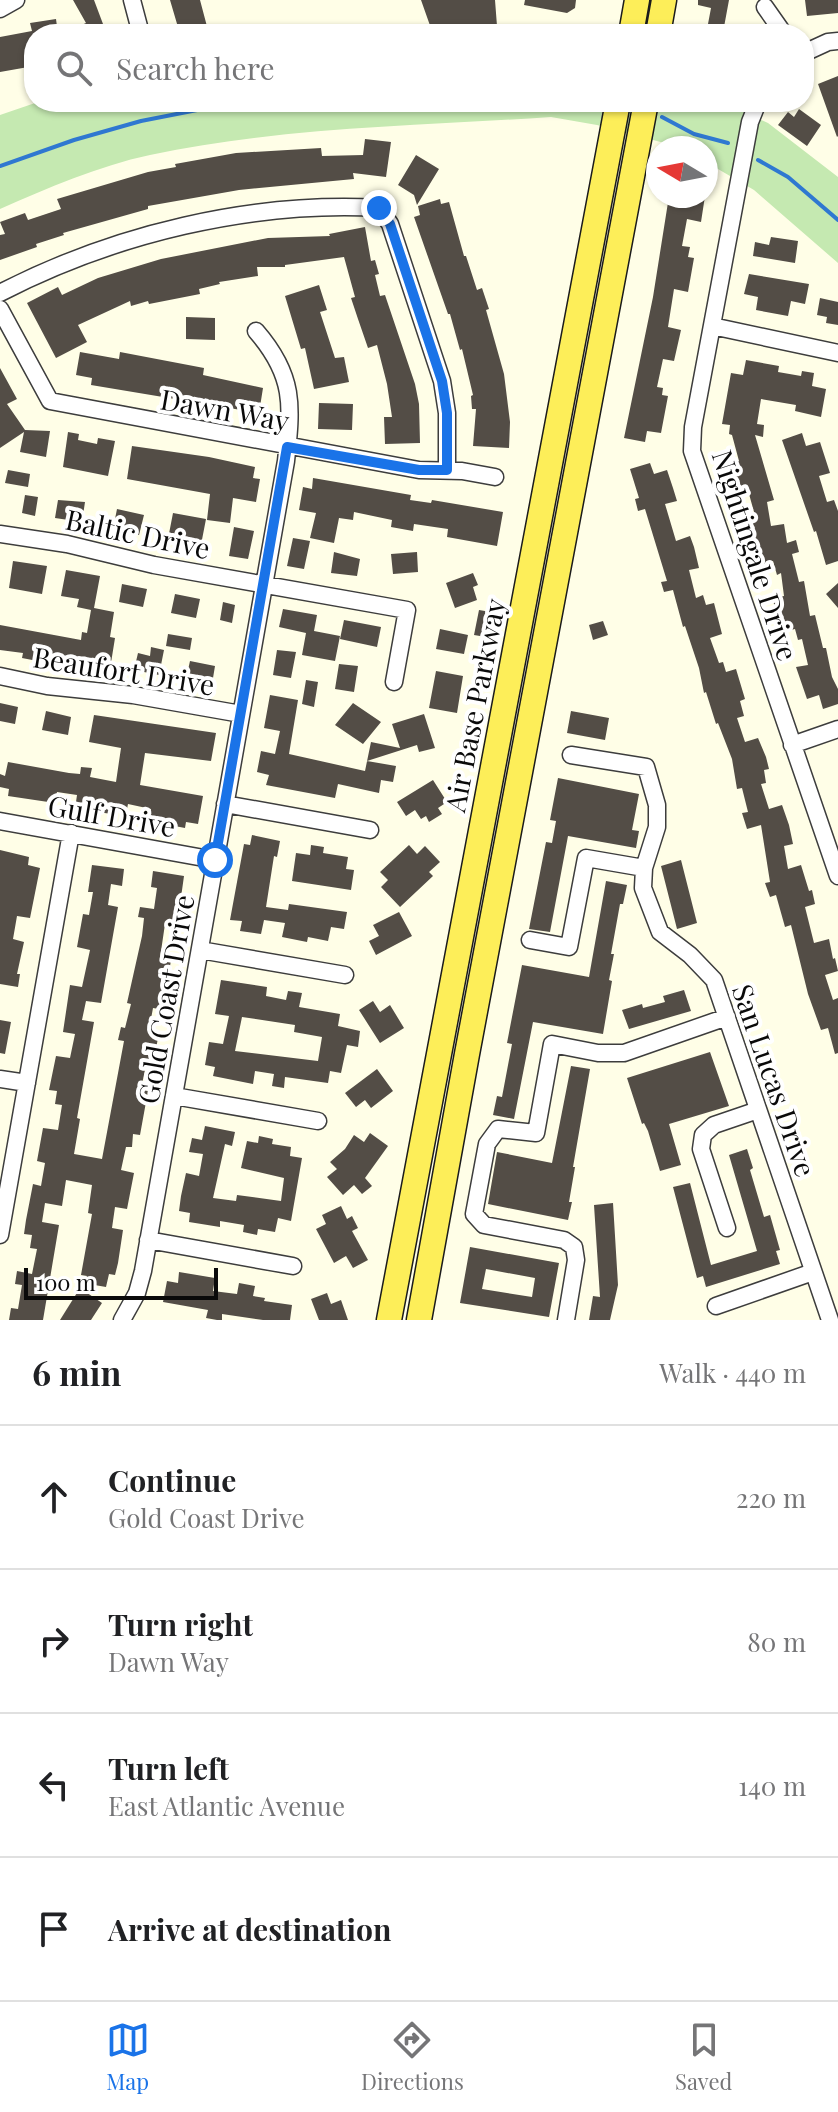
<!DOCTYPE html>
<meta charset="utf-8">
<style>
body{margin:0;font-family:"Playfair Display",serif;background:#f6f6f6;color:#202124}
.compass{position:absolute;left:646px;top:136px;width:72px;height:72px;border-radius:50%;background:#fff;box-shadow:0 2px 6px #0004;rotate:280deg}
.scale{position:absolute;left:24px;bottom:20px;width:194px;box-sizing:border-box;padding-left:8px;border:4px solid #0a0a0a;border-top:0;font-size:22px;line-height:28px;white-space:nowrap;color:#0a0a0a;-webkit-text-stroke:6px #fff;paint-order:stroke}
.stop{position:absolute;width:24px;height:24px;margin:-18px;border:6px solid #1a73e8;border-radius:50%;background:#fff}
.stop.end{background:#1a73e8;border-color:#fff;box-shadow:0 2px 8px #0008}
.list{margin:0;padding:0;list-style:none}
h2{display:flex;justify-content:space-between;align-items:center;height:104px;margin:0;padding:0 32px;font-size:34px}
h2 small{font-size:26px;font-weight:400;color:#757577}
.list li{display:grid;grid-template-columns:52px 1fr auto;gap:24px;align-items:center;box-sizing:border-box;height:144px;padding:0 32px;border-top:2px solid #e0e0e0}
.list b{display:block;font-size:30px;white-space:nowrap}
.list p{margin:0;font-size:26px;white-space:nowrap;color:#757577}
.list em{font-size:26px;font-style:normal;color:#757577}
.icon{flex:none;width:44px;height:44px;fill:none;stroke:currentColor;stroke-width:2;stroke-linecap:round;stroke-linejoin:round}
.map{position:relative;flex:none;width:838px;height:1320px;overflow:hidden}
.search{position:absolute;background:#fff;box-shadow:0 2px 6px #0004;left:24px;right:24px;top:24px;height:88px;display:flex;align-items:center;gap:20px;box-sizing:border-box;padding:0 28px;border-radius:32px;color:#757577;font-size:30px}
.sheet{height:680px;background:#fff}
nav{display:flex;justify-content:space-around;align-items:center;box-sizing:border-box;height:112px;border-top:2px solid #e0e0e0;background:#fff;font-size:22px;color:#757577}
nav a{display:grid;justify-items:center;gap:4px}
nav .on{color:#1a73e8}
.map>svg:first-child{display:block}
</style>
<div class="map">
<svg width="838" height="1320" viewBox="0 0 838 1320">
<rect width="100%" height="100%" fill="#fffee7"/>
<!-- green -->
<path fill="#c5e9b1" d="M38,102H723L768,123L838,177V263L754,190L706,162V148H683L597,125L551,117C418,126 281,127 150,155C98,166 48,188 0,209V115Z"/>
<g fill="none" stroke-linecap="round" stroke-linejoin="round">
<!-- stream -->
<path stroke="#2f78d1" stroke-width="4" d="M662,117L694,134L728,143
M758,160L788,177L838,220
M0,166L74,140L141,121L238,102"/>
</g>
<!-- building -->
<path fill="#534d46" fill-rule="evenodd" d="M73,0H94L106,32L61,34L86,23Z
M170,0H200L209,34H180Z
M421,0H495L497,26L462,28L463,34H433Z
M525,0H576L575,8L567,13L524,5Z
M698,0H729L724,27L708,24L711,8L698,5Z
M805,0H838V13L807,16Z
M56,19L58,34H34V66L0,72V37L32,31L30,23Z
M838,76V136L837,137L818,84Z
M799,109L821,125L807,146L778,125L788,112L794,117Z
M365,139L391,142L386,177L353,173L354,179L239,190L148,206V209L63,233L64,235L36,244L37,247L0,260V235L5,234L0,222L25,213L28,220L61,209L57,199L148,172L176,167L175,164L236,153L321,148L322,156L363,155Z
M416,155L439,169L417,205L414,195L398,185Z
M669,196H705L701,222L687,219L682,246L690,247L688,257L694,258L688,292L674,289L668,327L681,330L674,361L663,359L657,387L663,388L662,395L668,396L661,433L647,431L645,442L624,438L653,297Z
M440,199L441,204L449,202L464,256H466L477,290L482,288L489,309L486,310L504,374L510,422L509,448L473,446L476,409H472L471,396L473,395L462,349L460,350L450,314H448L414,217L420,215L418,206Z
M365,227L371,261L375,260L379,274L375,275L380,296L385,295L415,384L419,404L420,443L385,444L384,417H392L387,384L377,345L368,348L358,319L351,298L355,297L344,257L285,265V267H257L258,276L219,282L220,284L199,289L200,294L149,304L148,301L131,306L130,301L78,325L87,342L56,358L27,303L58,287L62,295L98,278L161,259L268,238L330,236L329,234Z
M771,237L798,241L795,263L753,256L755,242L769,245Z
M749,274L809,284L805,304L791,301L788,316L756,310L758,297L744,294Z
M319,285L327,310L320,312L335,358L344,357L349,382L314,389L305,348L301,349L285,296Z
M820,298L838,302V325L826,323L827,317L817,315Z
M186,317L215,318V340L186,339Z
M80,352L119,359L120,352L204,368L203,375L263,388L259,413L91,385L92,378L76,375Z
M746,360L779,366L778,372L801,376L802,371L814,373L812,386L826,389L821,417L795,411L796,405L761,399L757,424L764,425L763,437L755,435L774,500L767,502L771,526L784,524L787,543L796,540L799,552L792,554L799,582L804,581L810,616L815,615L823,648H826L832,677L838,689V704L823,709L819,695L807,699L796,667L808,665L802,639L798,640L795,629L783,632L778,611H775L773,598L784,596L781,573L777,575L773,561L760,565L751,533H755L752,520L756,519L749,494L737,498L726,465L739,461L732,435L729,434L730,425L722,424L731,373L743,375Z
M0,368L17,399L7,404L25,430L50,431L46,457L20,452L24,432L0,448Z
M319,403L353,404L352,430L318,429Z
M68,432L79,434L78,440L97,444L98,438L115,441L108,476L63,467Z
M802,433L806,446L820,442L830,473L819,476L827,502L834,500L838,511V561L826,565L816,531L814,532L782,440Z
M132,446L209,457L255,467L253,478L260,479L256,502L233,498L230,523L207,520L210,494L127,479Z
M650,463L654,474L667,470L673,488L677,501L665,504L676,541L690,536L694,547L699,568L689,570L696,598L703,595L706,605L714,603L722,634L710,638L719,663L723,662L726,672L736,669L745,699L740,701L744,716L737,718L745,742L758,738L766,757L769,769L764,770L766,783L761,784L769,809L782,805L789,825L793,844L784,846L788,869L801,865L809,891L812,890L815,904L805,907L814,943L829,939L833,959L835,958L838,971L825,975L833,1000L838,998V1053L835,1054L828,1028L821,1030L808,994L791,925L785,927L776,895L770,897L765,883L770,882L761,825L747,829L742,813L748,812L742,788L737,789L732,759L718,723L716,724L706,692L704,693L699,668L685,626L683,627L673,590L664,592L661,582L667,581L645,509L638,511L635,499L639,498L630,469Z
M8,470L30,474L28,487L5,483Z
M313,478L411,495L410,500L431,503L432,500L503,512L497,546L447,537L448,529L414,524L413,531L391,527L392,520L354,512L353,520L339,518L334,543L310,538L316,513L299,510L303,487L312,489Z
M25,495L38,497L35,516L22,513Z
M58,500L85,502L82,522L55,518Z
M117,509L144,515L139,535L113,529Z
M173,513L206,519L200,550L167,544Z
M234,527L254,531L248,559L229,556Z
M293,538L310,541L304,569L287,566Z
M334,552L360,559L357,576L331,573Z
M417,552L418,572L393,574L391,554Z
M13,561L47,566L42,594L9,588Z
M66,570L100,576L94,608L114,612L110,637L115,638L110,669L59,661L58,665L22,658L23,653L0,650V625L81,640L82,632L87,633L91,610L77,607L79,599L61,596Z
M473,573L478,585L473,587L477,600L455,608L446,583Z
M838,583V608L826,594Z
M122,584L147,589L143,607L119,602Z
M175,594L200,599L196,618L171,613Z
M223,602L235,605L232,623L220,620Z
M283,609L317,615L314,631L340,636L335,661L302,655L306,633L279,627Z
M479,610L491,612L486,637L474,635Z
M344,620L381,627L377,647L340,639Z
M603,621L608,635L593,640L589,625Z
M440,629L468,635L464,654L436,649Z
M168,634L192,638L190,650L166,646Z
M151,647L164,650L159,675L134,670L138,653L150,656Z
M277,650L296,652L291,678L273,675Z
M190,661L215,666L212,684L186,679Z
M339,664L358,666L354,692L335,689Z
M436,671L463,676L457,713L429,708Z
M306,680L318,682L314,707L302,704Z
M270,695L298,700L289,754L365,771L371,742L400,748L392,724L424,714L435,748L419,752L417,745L367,761L396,766L393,782L381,780L379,793L338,784L335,798L266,785L269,775L257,772L261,751L275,754L280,731L264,728Z
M0,703L18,707L15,724L0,721Z
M353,703L381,722L363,744L335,725Z
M46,711L71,717L68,735L42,730Z
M571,711L609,718L605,740L567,733Z
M94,715L216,733L211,761L145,753L140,785L203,796L198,824L186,822L185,828L149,821L151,809L128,804L127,809L113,807L112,814L75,809L77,795L57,792L55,803L8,796L9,789L0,787V774L5,776L8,762L69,773L80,774L81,767L92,768L90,777L116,782L121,748L89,742Z
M558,778L639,794L632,830L639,831L636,848L568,836L550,932L529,929L546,842L552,843L556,821L550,820Z
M433,780L447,802L438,808L442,814L429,822L426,816L421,819L415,810L406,816L397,802Z
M252,835L280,841L277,857L274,856L266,907L288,910L289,904L347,912L344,929L331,927L328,941L308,937L307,942L282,937L285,923L264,920L261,934L240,931L242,921L230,920L244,844L250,845Z
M311,845L324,847L323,853L348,857L346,869L354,870L351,890L292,881L296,853L310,855Z
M409,845L417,854L425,846L440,862L429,872L433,876L400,907L381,887L388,880L380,872Z
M0,850L29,857L28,865L40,868L30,918L17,916L13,939L24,942L17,974H20L18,987L0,984Z
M681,860L697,923L677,929L661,866Z
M92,865L124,869L122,886L111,884L108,905L118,907L101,1003L86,1001L82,1020L94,1022L77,1118L80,1119L74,1154L102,1159L124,1041L118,1040L121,1027L125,1028L131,1004L127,1003L142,936L144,918L138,917L140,907L154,909L157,888L151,887L153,871L184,876L177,926L165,924L160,958L171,960L165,998L162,997L159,1009L153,1008L149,1030L159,1032L153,1066L146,1065L141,1089L148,1091L140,1135L133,1134L132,1147H126L121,1170L134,1173L127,1209L115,1207L112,1228L123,1230L118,1263L115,1275L109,1274L106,1287L83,1283L87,1276L81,1275L92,1214L88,1213L92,1185L66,1180L62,1206L45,1203L42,1222L59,1225L43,1320H9L11,1308L18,1309L22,1285L15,1284L17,1271L32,1274L37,1249L30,1248L32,1235L24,1234L26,1220L33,1184L41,1186L45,1163L37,1161L43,1128L58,1130L62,1105L55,1104L57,1091L49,1090L56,1056L70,1058L75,1034L63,1032L70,985L82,987L90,950L77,947L83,914L89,915L93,892H88Z
M606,881L627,885L623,904H620L611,954H614L609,980L612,981L603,1034L533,1022L514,1119L493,1115L497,1096L502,1097L512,1044L507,1043L522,965L589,977Z
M399,912L412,936L376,955L369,941L379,936L373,925Z
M221,980L267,987L266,996L286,1000L288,991L302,993L299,1007L340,1014L338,1026L360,1031L358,1047L347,1045L341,1073L330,1071L328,1083L285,1077L284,1088L272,1086L274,1074L255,1071L253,1084L213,1076L215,1067L205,1065L209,1042L223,1044L229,1016L215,1014ZM242,1017L295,1025L294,1032L322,1037L318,1061L235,1051Z
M684,990L691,1011L629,1029L622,1010L642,1004L643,1008L665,1002L663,996Z
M373,1001L380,1012L390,1005L404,1028L380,1043L359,1010Z
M0,1020L11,1022L5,1054L0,1053Z
M710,1052L729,1106L669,1124L681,1165L660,1171L648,1131L644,1123L642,1124L627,1078Z
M571,1066L590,1069L573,1167H575L569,1202H572L568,1220L488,1204L497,1152L552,1163Z
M377,1069L393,1091L371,1108L365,1100L356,1107L345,1093Z
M205,1126L235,1132L232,1146L225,1144L213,1198L236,1201L237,1195L281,1201L284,1178L241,1168L247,1141L258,1143L259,1136L273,1139L272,1144L291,1147L290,1156L302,1158L291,1221L278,1218L275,1232L258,1229L257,1235L243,1232L244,1225L220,1221V1227L189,1222L190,1213L179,1211L181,1196L186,1173L199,1176L203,1154L189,1152L192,1138L202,1140Z
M370,1133L388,1146L365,1178L372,1186L362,1194L354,1185L343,1195L327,1177L337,1169L330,1162L345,1149L354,1135L364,1142Z
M747,1149L753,1168L750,1170L764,1217L770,1215L780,1250L776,1251L780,1264L706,1287L703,1276L697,1278L673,1187L690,1183L711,1265L757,1251L729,1155Z
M613,1203L618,1285L610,1320H589L593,1296L600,1297L594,1205Z
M341,1206L347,1219L352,1216L358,1228L352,1231L368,1260L353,1268L346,1256L334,1263L316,1229L326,1224L322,1215Z
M470,1247L559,1263L549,1317L460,1303ZM486,1269L535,1278L532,1297L482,1289Z
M179,1272L215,1278L213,1291L237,1294L239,1283L255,1286L253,1296L265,1298L264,1301L292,1305L290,1320H263L222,1314V1320H217L206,1318L208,1310L163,1302L167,1281L178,1283Z
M80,1288L102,1303L91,1320H60Z
M327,1293L331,1304L341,1300L348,1320H319L311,1299Z"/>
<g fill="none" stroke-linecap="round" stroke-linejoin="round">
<!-- minor casing -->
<g stroke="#3d3d3d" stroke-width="19">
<path id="minor" d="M132,0L141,34
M765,7L784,34
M0,9L16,0
M804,53L828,42L838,41
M758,102L750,122L693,427L692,451L838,876
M0,293C114,234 251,201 379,208L390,224L442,381L447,413V470
M0,309L50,401L419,470L462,471L495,477
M712,326L838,353
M0,534L67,544L154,565L407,610L394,682
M0,676L47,686L133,695L241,714
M792,745L838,729
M571,755L646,767L657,805V827L644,868L643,888L660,932L690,955L714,980L830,1320
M225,804L370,830
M0,821L215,860
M530,940L569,947L586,858L644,868
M200,950L345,975
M0,1079L27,1083
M174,1096L318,1121
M727,1228L701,1149L703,1135L714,1125L758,1110
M0,1235L71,833
M148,1240L293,1266
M716,1306L813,1272
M122,1320L137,1293L143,1271L286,461C292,405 295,376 256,331
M566,1320L576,1260L574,1247L564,1240L484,1225L474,1214L487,1144L498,1129L536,1133L552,1044L598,1053H624L727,1017"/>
</g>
<!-- primary casing -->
<g stroke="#1b1b1b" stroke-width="27">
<path id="primary" d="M631,34L637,0
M658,34L664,0
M389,1320L618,102
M419,1320L467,1054L646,102"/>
</g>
<!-- minor -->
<use href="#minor" stroke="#fff" stroke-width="16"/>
<!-- primary -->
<use href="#primary" stroke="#fdee59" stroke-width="24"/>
</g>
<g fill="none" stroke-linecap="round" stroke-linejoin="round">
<!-- route -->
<path stroke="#1a73e8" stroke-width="10" d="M215,860L287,447L419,470H447V413L442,381L390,224L379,208"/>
</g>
<g text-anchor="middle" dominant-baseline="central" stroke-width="8" stroke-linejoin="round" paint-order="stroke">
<!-- street labels -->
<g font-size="28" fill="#0a0a0a" stroke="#fff">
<text transform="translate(225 409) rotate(10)">Dawn Way</text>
<text transform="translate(138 533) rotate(12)">Baltic Drive</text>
<text transform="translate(756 555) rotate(72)">Nightingale Drive</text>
<text transform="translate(124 670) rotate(9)">Beaufort Drive</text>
<text transform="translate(474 705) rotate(-79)">Air Base Parkway</text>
<text transform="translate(112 815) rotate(10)">Gulf Drive</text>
<text transform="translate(165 999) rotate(-80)">Gold Coast Drive</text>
<text transform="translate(775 1080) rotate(71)">San Lucas Drive</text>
</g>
</g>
</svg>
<svg class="compass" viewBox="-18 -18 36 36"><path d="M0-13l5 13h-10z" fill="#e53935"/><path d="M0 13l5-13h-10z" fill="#757577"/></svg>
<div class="scale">100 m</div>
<div class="stop" style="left:215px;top:860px"></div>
<div class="stop end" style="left:379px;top:208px"></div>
<div class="search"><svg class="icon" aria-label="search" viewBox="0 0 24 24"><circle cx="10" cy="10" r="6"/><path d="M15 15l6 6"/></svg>Search here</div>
</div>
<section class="sheet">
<h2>6 min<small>Walk · 440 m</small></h2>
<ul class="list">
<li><svg class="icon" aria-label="ahead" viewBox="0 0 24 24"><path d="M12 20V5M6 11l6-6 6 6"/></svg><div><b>Continue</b><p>Gold Coast Drive</p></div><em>220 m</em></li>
<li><svg class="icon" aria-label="right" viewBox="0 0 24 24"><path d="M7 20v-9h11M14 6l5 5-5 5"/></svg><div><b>Turn right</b><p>Dawn Way</p></div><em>80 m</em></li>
<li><svg class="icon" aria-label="left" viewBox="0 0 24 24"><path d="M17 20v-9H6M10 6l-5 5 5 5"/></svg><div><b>Turn left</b><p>East Atlantic Avenue</p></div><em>140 m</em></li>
<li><svg class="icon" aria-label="arrive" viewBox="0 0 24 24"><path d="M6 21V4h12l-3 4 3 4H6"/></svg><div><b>Arrive at destination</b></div></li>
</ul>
</section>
<nav>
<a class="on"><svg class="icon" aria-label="map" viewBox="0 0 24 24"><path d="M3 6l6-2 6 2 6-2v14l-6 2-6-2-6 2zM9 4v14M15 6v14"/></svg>Map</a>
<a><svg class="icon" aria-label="directions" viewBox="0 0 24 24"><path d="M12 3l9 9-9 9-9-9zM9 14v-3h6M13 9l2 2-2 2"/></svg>Directions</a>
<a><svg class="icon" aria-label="saved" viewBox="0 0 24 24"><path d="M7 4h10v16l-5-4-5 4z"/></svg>Saved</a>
</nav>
